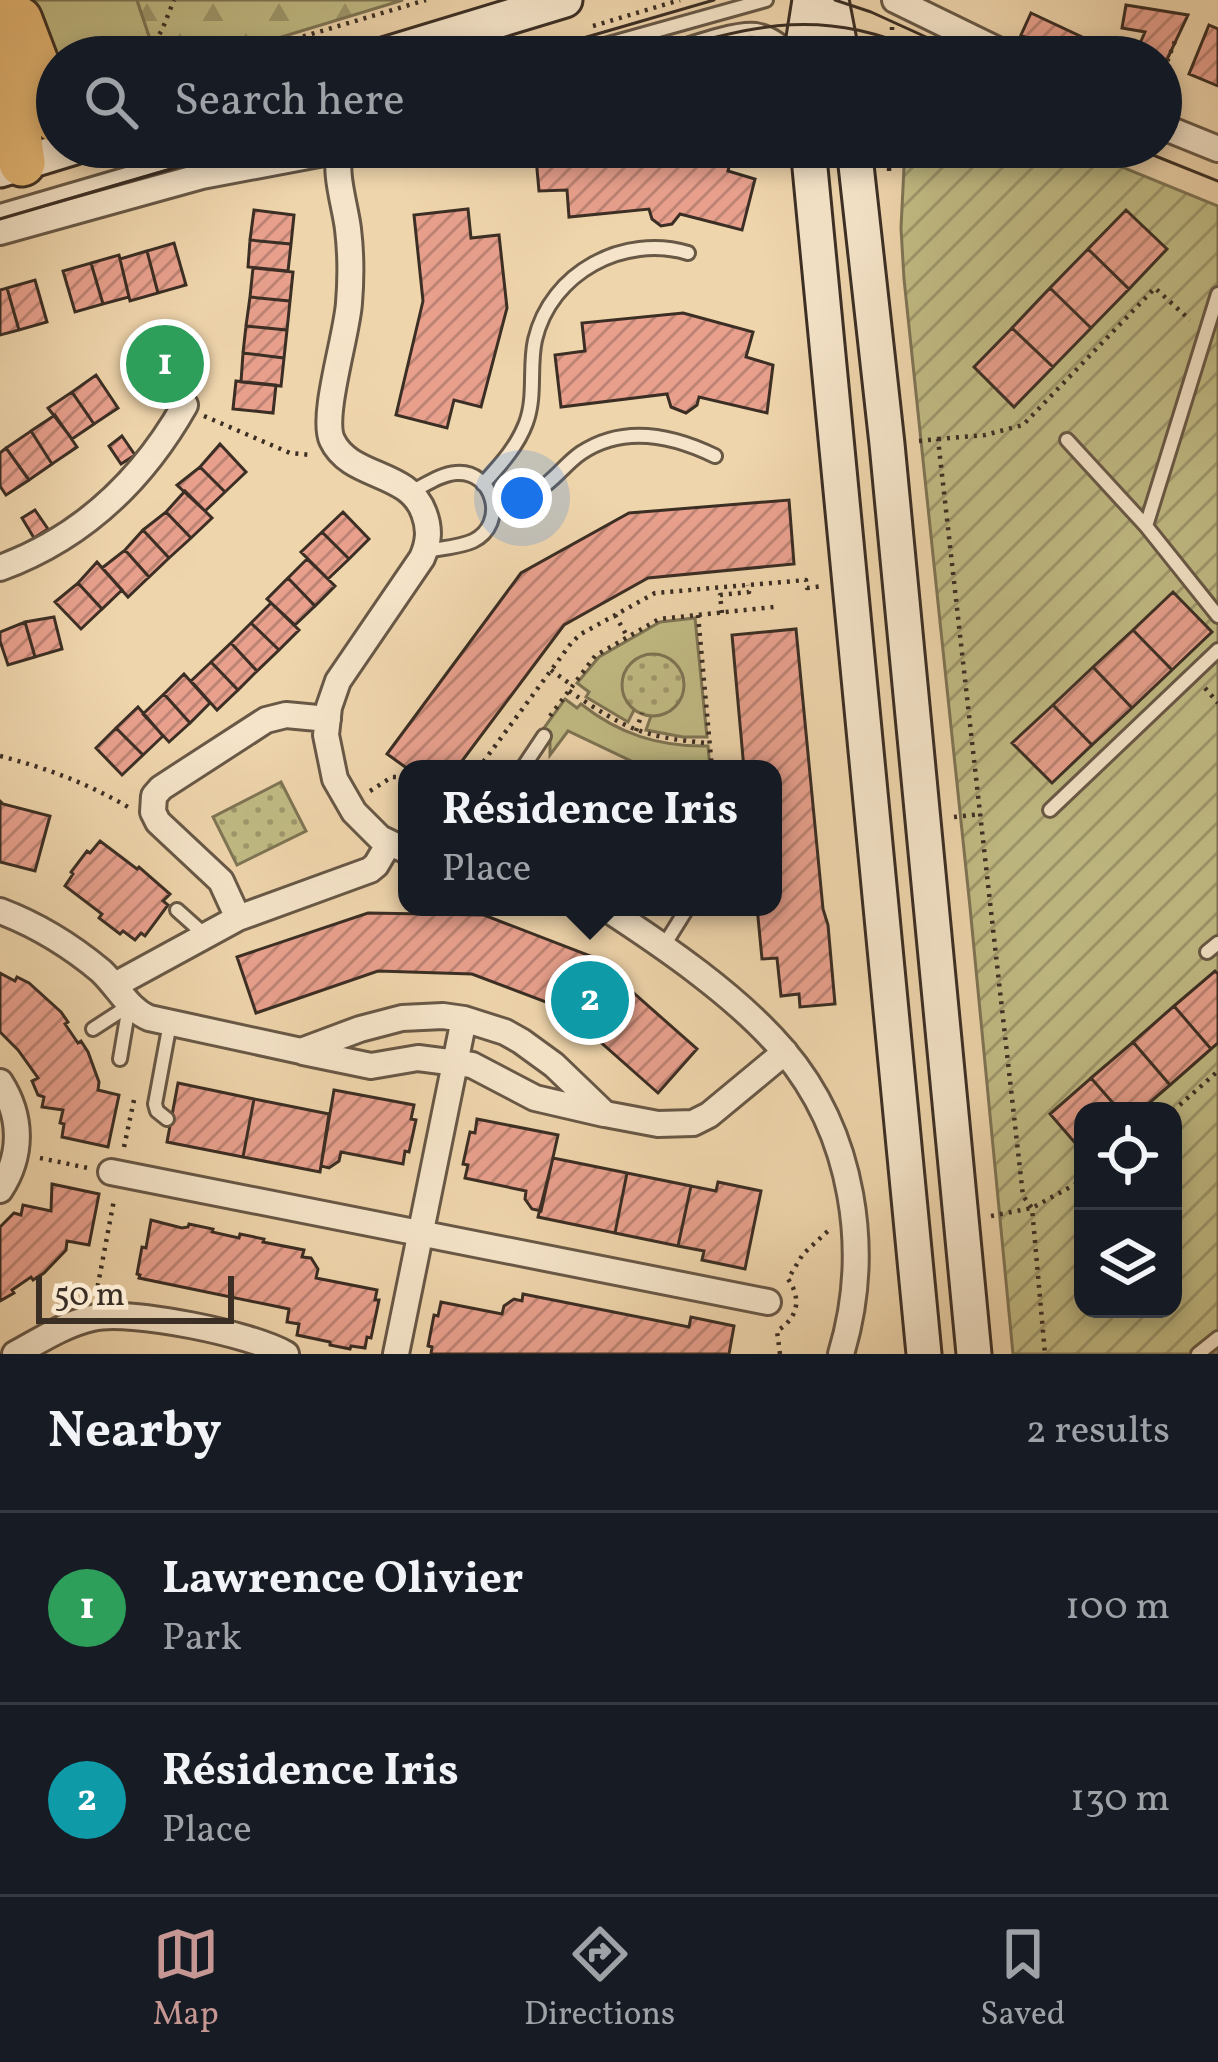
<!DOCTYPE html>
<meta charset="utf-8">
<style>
body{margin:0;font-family:Vollkorn,serif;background:#242831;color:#f1f3f6}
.controls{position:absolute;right:36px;bottom:36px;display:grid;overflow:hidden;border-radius:24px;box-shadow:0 6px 18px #0003}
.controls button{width:108px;height:108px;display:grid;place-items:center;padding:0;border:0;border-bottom:3px solid #363941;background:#171b24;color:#f1f3f6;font:60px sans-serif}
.scale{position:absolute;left:36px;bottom:30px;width:198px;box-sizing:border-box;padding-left:12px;border:6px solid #3b2e24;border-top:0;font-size:33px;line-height:42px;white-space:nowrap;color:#3b2e24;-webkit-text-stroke:9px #f5e4c9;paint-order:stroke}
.you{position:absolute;left:522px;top:498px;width:42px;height:42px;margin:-30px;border:9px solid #fff;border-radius:50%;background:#1a73e8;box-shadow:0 0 0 18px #1a73e833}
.badge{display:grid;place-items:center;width:78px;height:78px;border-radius:50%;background:#c59692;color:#fff;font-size:39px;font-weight:700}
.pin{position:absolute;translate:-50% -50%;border:6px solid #fff;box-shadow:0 3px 12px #0006}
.popup{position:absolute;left:398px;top:760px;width:384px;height:156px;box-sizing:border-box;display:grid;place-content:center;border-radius:24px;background:#171b24;filter:drop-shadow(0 3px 9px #0005);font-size:39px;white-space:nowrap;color:#9ea1a6}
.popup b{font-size:45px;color:#f1f3f6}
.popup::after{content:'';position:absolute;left:50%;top:100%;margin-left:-24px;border:24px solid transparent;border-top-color:#171b24}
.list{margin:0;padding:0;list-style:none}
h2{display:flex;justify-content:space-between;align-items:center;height:156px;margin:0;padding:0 48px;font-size:51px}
h2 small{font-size:39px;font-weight:400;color:#9ea1a6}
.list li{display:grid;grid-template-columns:78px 1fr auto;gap:36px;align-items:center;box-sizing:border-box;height:192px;padding:0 48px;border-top:3px solid #363941}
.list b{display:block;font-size:45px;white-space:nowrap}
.list p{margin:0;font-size:39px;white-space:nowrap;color:#9ea1a6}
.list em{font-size:39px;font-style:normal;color:#9ea1a6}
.icon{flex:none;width:66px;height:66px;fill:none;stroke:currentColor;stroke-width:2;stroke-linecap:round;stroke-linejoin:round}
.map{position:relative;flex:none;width:1218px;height:1354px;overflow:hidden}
.search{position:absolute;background:#171b24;box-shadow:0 6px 18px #0003;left:36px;right:36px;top:36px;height:132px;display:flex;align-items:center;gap:30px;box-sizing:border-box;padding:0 42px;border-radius:66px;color:#9ea1a6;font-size:45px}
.sheet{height:540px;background:#171b24}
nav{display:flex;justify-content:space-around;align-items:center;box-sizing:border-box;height:168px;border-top:3px solid #363941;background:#171b24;font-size:33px;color:#9ea1a6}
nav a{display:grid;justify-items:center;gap:6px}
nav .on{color:#c59692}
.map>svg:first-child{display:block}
</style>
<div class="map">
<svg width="1218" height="1354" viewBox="0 0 1218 1354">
<defs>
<pattern id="forest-firs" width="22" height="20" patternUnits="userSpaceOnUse" patternTransform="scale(3)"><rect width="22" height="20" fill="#c1bb84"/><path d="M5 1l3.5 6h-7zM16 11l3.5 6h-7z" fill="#9e986c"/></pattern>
<pattern id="park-dots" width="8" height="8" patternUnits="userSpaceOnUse" patternTransform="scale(3)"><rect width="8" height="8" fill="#c1bb84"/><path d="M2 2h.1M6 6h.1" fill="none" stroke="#9e986c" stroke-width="1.8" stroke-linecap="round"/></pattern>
<pattern id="garden-furrows" width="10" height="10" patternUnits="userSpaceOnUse" patternTransform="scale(3)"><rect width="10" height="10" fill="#c1bb84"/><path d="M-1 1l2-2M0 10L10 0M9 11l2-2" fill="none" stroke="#9e986c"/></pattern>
<pattern id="building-hatch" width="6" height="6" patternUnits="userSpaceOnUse" patternTransform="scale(3)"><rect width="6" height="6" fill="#e8a08d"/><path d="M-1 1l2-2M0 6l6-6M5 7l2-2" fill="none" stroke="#bd8373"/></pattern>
</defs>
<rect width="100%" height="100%" fill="#efd5ac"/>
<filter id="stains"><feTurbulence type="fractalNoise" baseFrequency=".00167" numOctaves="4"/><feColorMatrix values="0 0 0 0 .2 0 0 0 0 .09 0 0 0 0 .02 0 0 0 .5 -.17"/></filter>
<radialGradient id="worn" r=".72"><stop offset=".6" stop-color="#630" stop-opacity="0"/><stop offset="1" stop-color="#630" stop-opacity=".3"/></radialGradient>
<!-- grass -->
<path fill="#c1bb84" stroke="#7e7454" stroke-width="3" d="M27,0H137L156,57H57Z
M695,618L707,737H683L646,730L651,716L634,710L628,722L586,697L589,692L577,683L599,657L660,622Z
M565,699L577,708L581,704C619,734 659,747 708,746L710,769H648L568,731L550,755V739L541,732Z"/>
<!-- forest -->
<path fill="url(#forest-firs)" stroke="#7e7454" stroke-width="3" d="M137,0H403L216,57H156Z"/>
<!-- park -->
<path fill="url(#park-dots)" stroke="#7e7454" stroke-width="3" d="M622 685a31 31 0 1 1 62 0a31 31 0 1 1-62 0Z
M281,782L306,831L237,865L213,817Z"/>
<!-- garden -->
<path fill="url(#garden-furrows)" stroke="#7e7454" stroke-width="3" fill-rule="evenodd" d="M905,147H1073L1218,206V1354H1013L970,907L904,279L901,228ZM1083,1111H1173V1309H1083Z"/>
<!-- building -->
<path fill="url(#building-hatch)" stroke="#3b2e24" stroke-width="3" d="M1126,5L1188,15L1164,66L1161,65V57H1134L1145,32L1122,28Z
M1031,13L1082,37L1072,57H1066L1021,35Z
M1209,25L1218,29V86L1189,74Z
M535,147H734L728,171L755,179L742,230L680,214L672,224L661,226L652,219L649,209L569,217L567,190L539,191Z
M468,209L471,238L499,235L507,308L481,407L454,400L447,428L396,415L423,301L414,215Z
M254,210L294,215L291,244L250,240Z
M1126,210L1167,249L1129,289L1088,249Z
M250,240L291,244L288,271L248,267Z
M174,243L186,285L158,293L147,251Z
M1088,249L1129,289L1091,328L1050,288Z
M147,251L158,293L130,301L120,259Z
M119,255L129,297L103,304L91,263Z
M91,263L103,304L75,312L63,271Z
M253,268L293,272L290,301L250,297Z
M35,280L47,322L19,330L7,288Z
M7,288L19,330L0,335V290Z
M1050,288L1091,328L1053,367L1012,328Z
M250,297L290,301L287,330L246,326Z
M683,313L753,332L746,357L773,365L767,413L699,397L697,405L686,413L671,407L667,394L561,407L555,355L585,351L582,323Z
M246,326L287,330L284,358L243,353Z
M1012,328L1053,367L1014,407L974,367Z
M243,353L284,358L281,386L241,382Z
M96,375L118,408L94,424L72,392Z
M236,381L276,385L273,413L233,409Z
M72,392L94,424L72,439L48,408Z
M55,415L77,447L52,464L31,431Z
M31,431L52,464L29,480L6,448Z
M122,436L135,455L121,464L109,446Z
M220,444L246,472L225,492L200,467Z
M6,448L29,480L6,495L0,486V453Z
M200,467L225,492L205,511L177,485Z
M185,491L212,518L191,538L166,512Z
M789,500L794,564L648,578L564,625L456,769H408L387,754L521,573L629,513Z
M35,510L48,529L34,538L22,518Z
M166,512L191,538L169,558L143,530Z
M343,512L369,539L349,559L322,532Z
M143,530L169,558L149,577L125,550Z
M322,532L349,559L328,579L301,552Z
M125,550L149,577L128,597L102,568Z
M307,559L335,586L315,606L288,578Z
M97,562L122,590L102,609L78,583Z
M288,578L315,606L295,625L267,599Z
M78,583L102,609L81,629L55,602Z
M1173,592L1212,632L1172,670L1133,630Z
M271,603L299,630L279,650L251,623Z
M54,617L62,649L35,657L25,622Z
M25,622L35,657L8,665L0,641V632Z
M251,623L279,650L257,671L231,643Z
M796,629L823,909L828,925L835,1004L800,1007L799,994L781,996L777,958L762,959L757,907H773V769H744L732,635Z
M1133,630L1172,670L1132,708L1093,667Z
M231,643L257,671L238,690L211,662Z
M211,662L238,690L217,710L191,681Z
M1093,667L1132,708L1092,745L1053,705Z
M184,674L210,703L190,723L164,694Z
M164,694L190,723L169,742L143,714Z
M1053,705L1092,745L1052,783L1012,743Z
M138,707L163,736L143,755L116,728Z
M116,728L143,755L122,775L96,748Z
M0,801L3,804L50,816L35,871L0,862Z
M100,841L137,869L139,867L170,894L163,901L168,905L145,936L141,933L135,940L123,931L120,934L99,918L102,914L65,886L73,874L71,872L87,851L90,853Z
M368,913L484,915L593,957L697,1049L658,1093L562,1008L472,974L378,971L256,1013L237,957Z
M1215,971L1218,974V1043L1211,1049L1174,1006Z
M0,973L15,981L17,977L29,983L61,1012L68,1022L65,1024L78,1043L81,1041L88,1052L99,1082L98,1090L119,1095L108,1147L62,1137L64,1124L60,1123L63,1110L42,1107L44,1097L38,1095L32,1081L38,1078L18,1050L0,1032Z
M1174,1006L1211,1049L1170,1085L1133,1042Z
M1133,1042L1170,1085L1140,1111H1120L1091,1078Z
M1091,1078L1120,1111H1083V1152L1050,1114Z
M178,1083L254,1099L243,1157L167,1142Z
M334,1090L414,1105L411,1119L416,1120L409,1152L405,1151L403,1164L341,1152L339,1161L329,1168L321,1166Z
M254,1099L329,1114L320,1172L243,1157Z
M477,1119L558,1135L541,1211L532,1209L525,1199L526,1191L465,1178L468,1165L463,1164L470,1132L475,1133Z
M553,1158L627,1173L615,1233L538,1217Z
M627,1173L691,1186L678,1246L615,1233Z
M718,1182L761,1191L745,1269L702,1260L704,1251L678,1246L691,1186L716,1191Z
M52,1184L99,1194L89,1245L67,1241L66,1250L44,1273L33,1280L31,1277L12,1290L14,1293L0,1301V1227L14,1213L21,1215L23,1205L51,1211Z
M151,1220L182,1228L188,1227L189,1224L213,1229L212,1232L239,1238L240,1234L264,1239L263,1242L304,1250L302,1257L311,1258L318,1269L316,1278L377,1290L375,1300H379L371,1338L367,1337L365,1348L351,1346L350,1349L330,1345V1342L297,1335L299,1324L287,1322L289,1309L139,1278L140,1275L137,1274L142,1247L146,1248Z
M523,1294L689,1327L691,1317L734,1326L729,1354H431L432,1347L428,1346L434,1315L438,1316L441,1302L502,1314L504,1306L514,1299L522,1301Z"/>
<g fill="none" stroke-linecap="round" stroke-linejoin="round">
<!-- lane casing -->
<g stroke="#685846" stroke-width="18">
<path id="lane" d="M562,57L766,0
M649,57C675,50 731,27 756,30C773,33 786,44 796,57
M0,211L178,159L231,147
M1218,294L1146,526L1218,616
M1067,440L1146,526
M483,484C500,465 517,447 526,423C536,396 529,367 535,340C551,272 624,234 688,253
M411,492C424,486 440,474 456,473C494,470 508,524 473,541C460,547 441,548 426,551
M494,507C508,502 525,497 538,490C554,481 565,464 581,453C623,425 672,435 715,456
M522,769L544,736
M1050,810L1218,650
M177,910L205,935
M663,947L688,907
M1207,952L1218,943
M93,1029L130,1005
M120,1059L129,1006
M167,1119L157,1111L155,1104L170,1023
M1198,1354L1218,1338"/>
</g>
<!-- street casing -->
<g stroke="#685846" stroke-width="30">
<path id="street" d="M895,0L1012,57
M1161,126L1218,149
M341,147C333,172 345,204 348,229C351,254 351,279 349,303C347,335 321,416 332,440C350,479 409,470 424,513C430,529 429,542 422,558L338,681L329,707L326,735L335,779L354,812L380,838L407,851
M0,232L202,176L340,150
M0,568C82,538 142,481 185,405
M604,907C664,946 737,996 783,1050C854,1133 872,1252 841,1354
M0,911C37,925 71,946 101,971C118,987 128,1009 149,1018L301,1051L360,1029L402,1018L443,1016L464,1019L505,1032L521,1041L554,1065L605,1114L658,1124L693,1123L709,1115L785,1052
M238,918L221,881L158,822L153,812L154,796L161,788L266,720L286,715L328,719
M115,985L238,918L370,870L376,865L389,843
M303,1052L371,1066L418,1058L472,1065L535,1098L604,1114
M0,1082C22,1116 23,1155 0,1190
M111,1172L768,1302
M15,1354C39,1341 65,1324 92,1318C130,1309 252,1334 286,1354
M396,1354L464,1019"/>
</g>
<!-- secondary casing -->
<g stroke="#3b2e24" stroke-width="39">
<path id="secondary" d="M831,0L842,57
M377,57L565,0
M801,57L810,0
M808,147L924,1354
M854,147L887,444L974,1354
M0,170L75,147"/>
</g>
<!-- highway casing -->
<g stroke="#3b2e24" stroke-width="51">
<path id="highway" d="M0,0L22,163
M19,20L57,120"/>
</g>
<!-- path -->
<path stroke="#3b2e24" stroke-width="4.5" stroke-dasharray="3 6" stroke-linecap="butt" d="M593,26L680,0
M892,27V57
M874,52H892
M145,57L162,30L174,0
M234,57L426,0
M1161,78L1175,41
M889,171L890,147
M204,416L290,453L311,455
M938,439L985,435L1023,425L1155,288L1190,320
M919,441L938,439L1023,1196L1032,1208L1045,1354
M722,613L720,595L749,592L748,585
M615,615L627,636
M698,615L712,769
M551,670L573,686
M1205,688L1218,703
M569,691C625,728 640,737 707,743
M550,716L595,656L659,619L774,607
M636,731L642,713
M0,756C46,768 87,783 128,807
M478,769L572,642L581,634L655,593L806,580L807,588L823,586
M370,791L392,777H407
M954,817L981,814
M1173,1111L1218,1071
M124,1147L134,1100
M40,1158L88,1168
M991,1216L1032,1208L1083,1180
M96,1295L114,1200
M780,1354L777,1331C798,1318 802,1299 788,1279L803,1254L829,1230"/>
<!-- lane -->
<use href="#lane" stroke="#f5e4c9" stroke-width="12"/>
<!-- street -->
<use href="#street" stroke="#f5e4c9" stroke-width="24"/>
<!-- secondary -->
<use href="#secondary" stroke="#f5e4c9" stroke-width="33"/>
<!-- highway -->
<use href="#highway" stroke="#e8ba76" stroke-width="45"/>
<!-- tram -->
<path stroke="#3b2e24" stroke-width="3" d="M835,0L871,12L970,57
M518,57L714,0
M645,57C760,23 822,5 936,57
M1133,147L1218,181
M0,219L178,167L260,147"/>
</g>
<rect width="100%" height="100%" filter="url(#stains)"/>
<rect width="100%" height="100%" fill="url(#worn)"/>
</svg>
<div class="controls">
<button><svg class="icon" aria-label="locate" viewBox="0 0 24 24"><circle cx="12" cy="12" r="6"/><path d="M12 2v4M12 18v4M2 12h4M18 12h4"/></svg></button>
<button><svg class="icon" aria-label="layers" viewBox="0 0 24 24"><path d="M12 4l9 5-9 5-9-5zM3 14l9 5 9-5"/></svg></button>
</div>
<div class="scale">50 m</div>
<div class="you"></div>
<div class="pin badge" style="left:165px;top:364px;background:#2e9e5b">1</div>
<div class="pin badge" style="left:590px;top:1000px;background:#0f9aa8">2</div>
<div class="popup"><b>Résidence Iris</b>Place</div>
<div class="search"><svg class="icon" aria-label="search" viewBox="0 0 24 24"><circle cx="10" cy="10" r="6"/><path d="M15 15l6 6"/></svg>Search here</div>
</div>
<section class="sheet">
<h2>Nearby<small>2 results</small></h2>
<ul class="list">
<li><span class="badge" style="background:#2e9e5b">1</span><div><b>Lawrence Olivier</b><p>Park</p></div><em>100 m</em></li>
<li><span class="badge" style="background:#0f9aa8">2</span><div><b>Résidence Iris</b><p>Place</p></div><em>130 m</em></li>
</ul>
</section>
<nav>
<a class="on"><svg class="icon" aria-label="map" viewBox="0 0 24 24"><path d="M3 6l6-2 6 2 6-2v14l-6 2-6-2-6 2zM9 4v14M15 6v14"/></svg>Map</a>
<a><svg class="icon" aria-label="directions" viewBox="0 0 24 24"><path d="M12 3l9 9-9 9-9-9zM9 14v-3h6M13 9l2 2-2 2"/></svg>Directions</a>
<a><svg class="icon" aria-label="saved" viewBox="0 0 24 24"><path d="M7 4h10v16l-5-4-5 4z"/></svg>Saved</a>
</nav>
